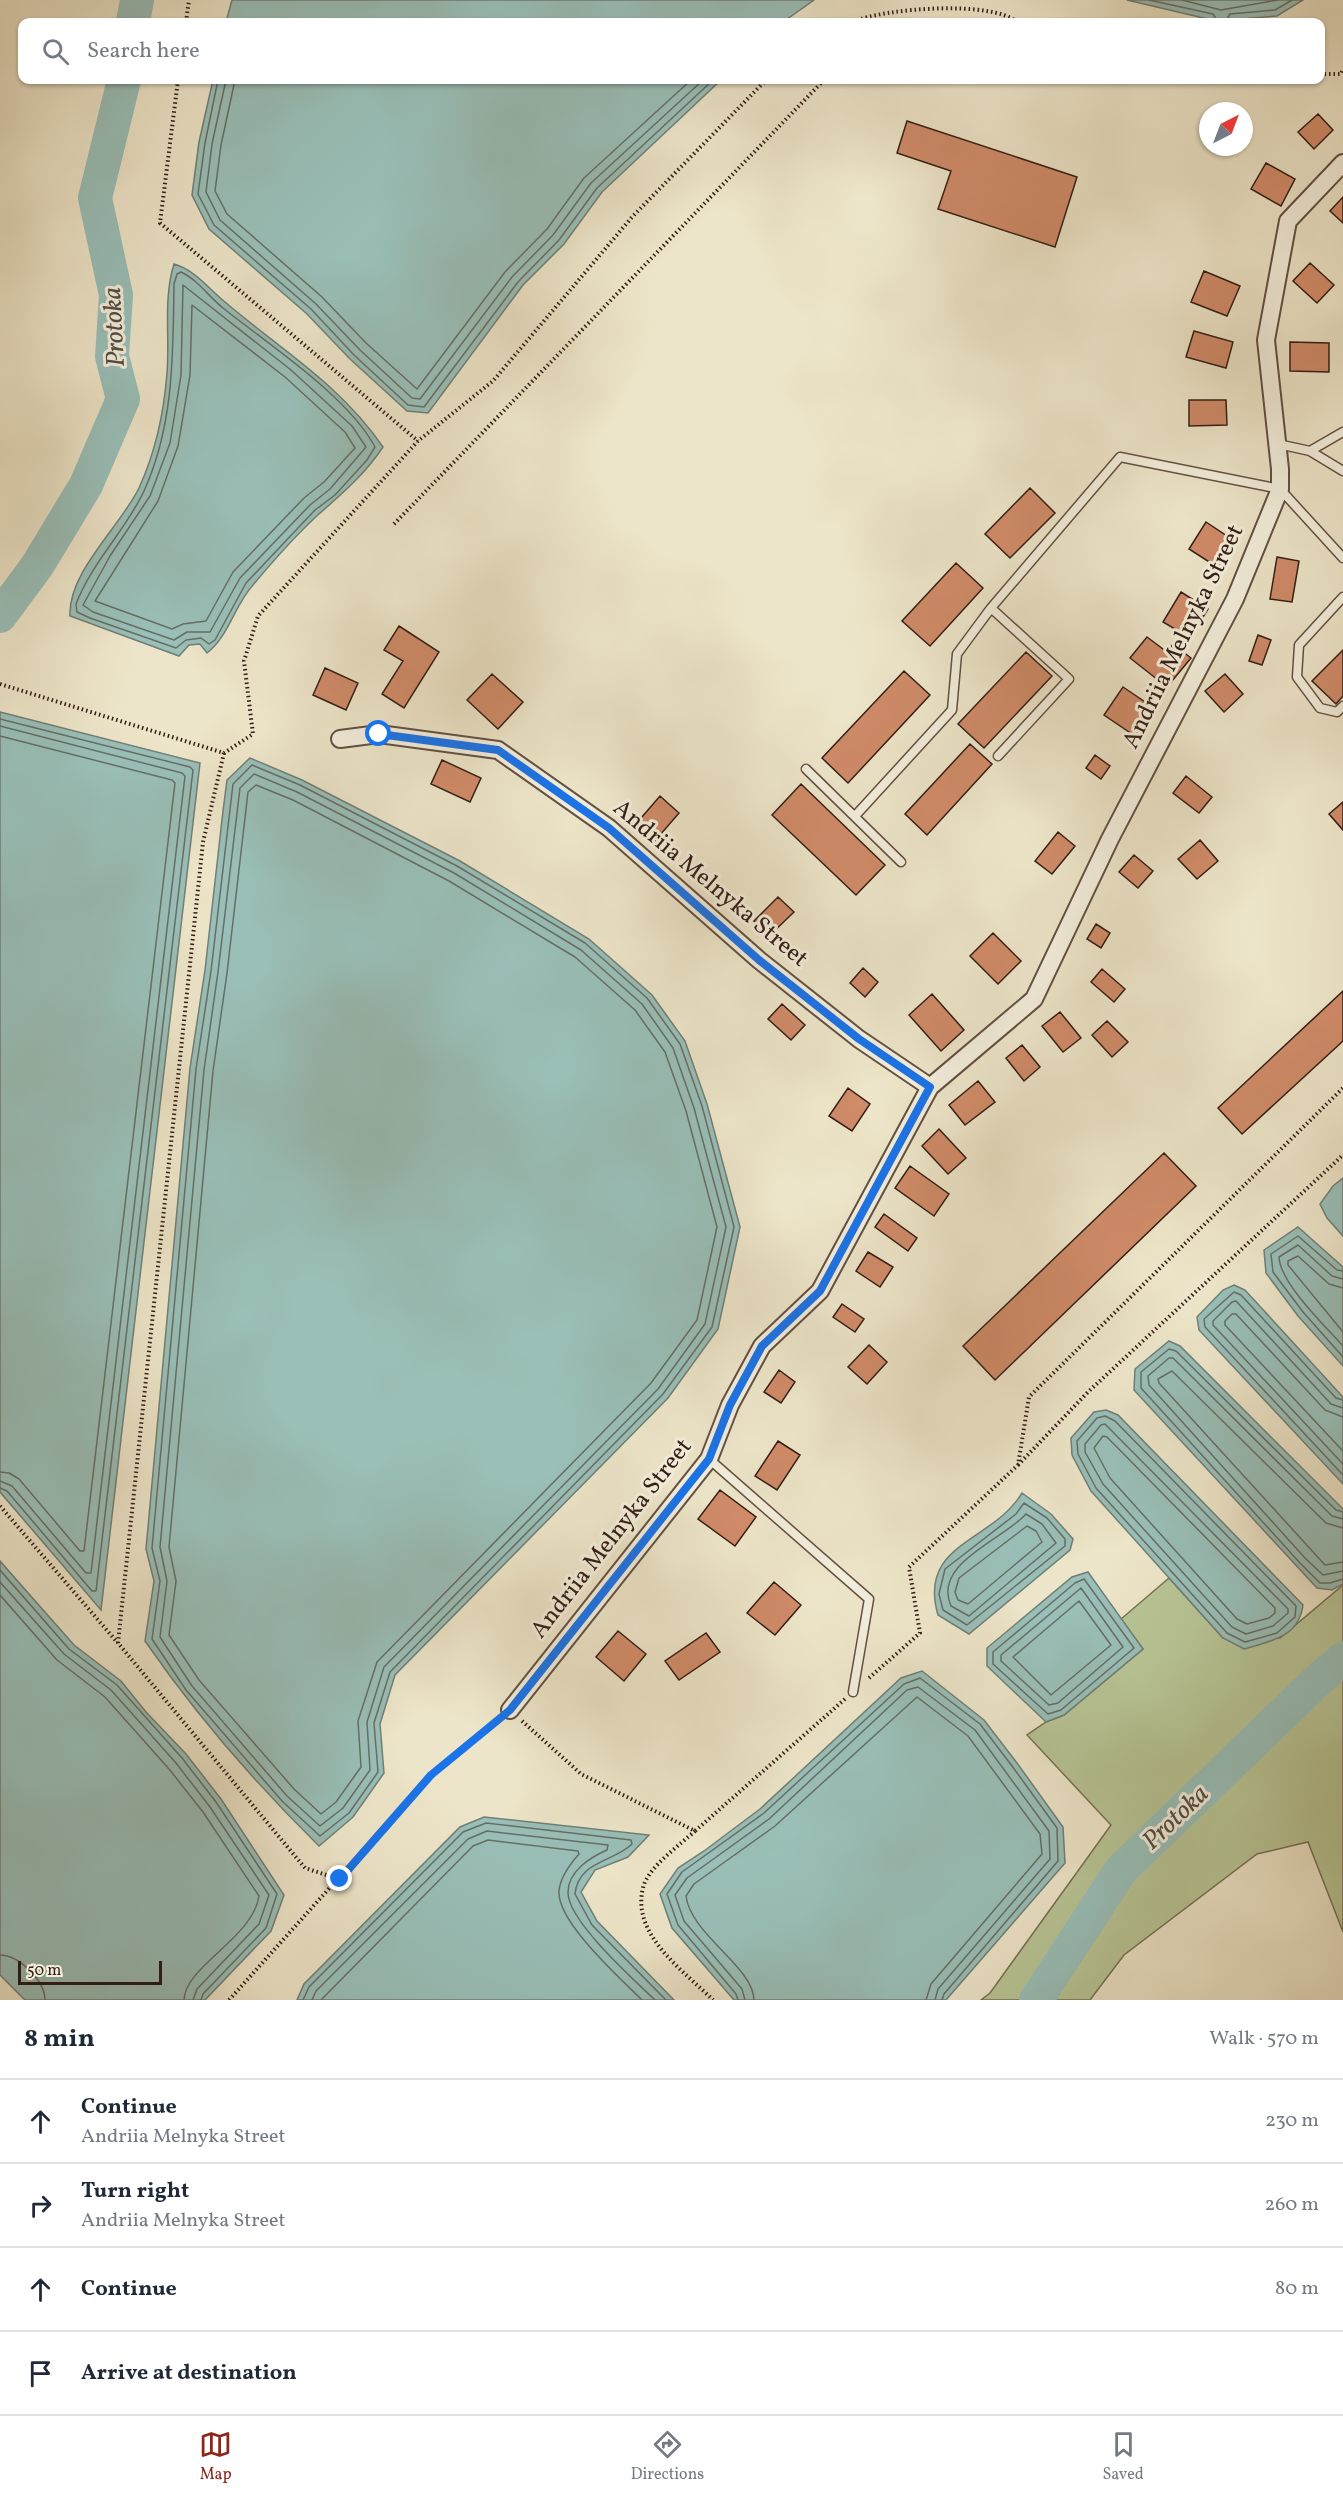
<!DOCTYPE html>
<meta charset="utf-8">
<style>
body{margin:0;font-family:Vollkorn,serif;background:#f6f6f7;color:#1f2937}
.compass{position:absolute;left:1199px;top:102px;width:54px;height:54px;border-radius:50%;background:#fff;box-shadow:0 2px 4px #0004;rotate:42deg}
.scale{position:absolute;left:18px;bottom:15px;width:144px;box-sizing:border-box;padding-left:6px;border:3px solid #331e15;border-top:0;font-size:16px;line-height:21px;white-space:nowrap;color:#331e15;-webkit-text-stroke:4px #f3eedc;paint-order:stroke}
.stop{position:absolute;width:18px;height:18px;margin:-14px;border:4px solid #1a73e8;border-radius:50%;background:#fff}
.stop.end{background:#1a73e8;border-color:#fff;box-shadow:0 2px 6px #0008}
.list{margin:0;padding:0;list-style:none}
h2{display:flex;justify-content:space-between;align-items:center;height:78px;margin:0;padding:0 24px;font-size:26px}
h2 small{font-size:20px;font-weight:400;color:#747a83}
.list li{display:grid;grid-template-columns:39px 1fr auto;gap:18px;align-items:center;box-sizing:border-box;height:84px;padding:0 24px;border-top:2px solid #e0e1e3}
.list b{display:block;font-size:22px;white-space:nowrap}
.list p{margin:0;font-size:20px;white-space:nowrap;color:#747a83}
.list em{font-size:20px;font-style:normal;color:#747a83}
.icon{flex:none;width:33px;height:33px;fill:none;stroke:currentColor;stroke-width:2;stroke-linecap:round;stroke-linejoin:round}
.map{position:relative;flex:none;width:1343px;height:2000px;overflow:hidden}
.search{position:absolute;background:#fff;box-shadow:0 2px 4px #0004;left:18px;right:18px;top:18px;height:66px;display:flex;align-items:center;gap:15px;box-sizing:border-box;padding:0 21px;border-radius:12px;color:#747a83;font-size:22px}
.sheet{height:414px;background:#fff}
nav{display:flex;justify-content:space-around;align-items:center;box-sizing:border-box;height:84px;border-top:2px solid #e0e1e3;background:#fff;font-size:16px;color:#747a83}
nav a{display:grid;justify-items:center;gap:3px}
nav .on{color:#8f2418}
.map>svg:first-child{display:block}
</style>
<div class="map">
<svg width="1343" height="2000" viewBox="0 0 1343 2000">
<rect width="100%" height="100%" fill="#ede5c9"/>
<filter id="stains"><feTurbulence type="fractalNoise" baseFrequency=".00333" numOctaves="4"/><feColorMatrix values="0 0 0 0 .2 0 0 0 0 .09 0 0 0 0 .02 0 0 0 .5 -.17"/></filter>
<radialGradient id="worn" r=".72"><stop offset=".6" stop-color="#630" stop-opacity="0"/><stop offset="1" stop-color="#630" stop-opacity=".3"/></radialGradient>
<!-- green -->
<path fill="#b8c596" stroke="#767256" stroke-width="1.5" d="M1169,1578L1223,1638H1280L1343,1585V1932L1308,1842L1257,1854L1124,1955L1090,2000H981L990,1993L1111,1825L1027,1735L1046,1722L1064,1715L1143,1649L1121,1619Z"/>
<!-- water -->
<path fill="#99bfb8" stroke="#707f77" stroke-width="1.5" d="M232,0H814L783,22H226Z
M1127,0H1303L1277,16L1216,21Z
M213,80H721L602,192L564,244L523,285L428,413L407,411L350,359L307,314L209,229L192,195L199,142Z
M174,264C195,270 208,288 225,302C281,350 340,384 383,447C365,474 343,493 319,514C296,535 273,561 253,585C234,606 229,636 207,653L200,644L189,645L179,656L70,616C68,572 120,527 139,488C155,453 164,412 167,373C170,336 163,299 174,264Z
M0,712L200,763L101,1610L0,1492Z
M250,758L302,780L460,861L589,939L652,995L685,1041L707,1104L740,1227L718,1329L668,1398L395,1675L380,1724L384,1773L353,1817L319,1846C255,1783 196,1715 145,1641L154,1581L146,1549L190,1068L205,970L223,811L227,780Z
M1343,1178V1236L1327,1218L1320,1204L1333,1186Z
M1298,1227L1343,1267V1366L1298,1316L1266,1273L1264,1250Z
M1234,1285L1245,1290L1343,1397V1484L1199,1330L1197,1317L1223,1290Z
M1169,1341L1180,1346L1343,1509V1584L1332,1590L1317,1588L1134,1390L1135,1369Z
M1106,1410L1118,1415L1303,1605C1299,1637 1271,1641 1244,1649L1223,1638L1091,1491L1072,1455L1071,1438L1094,1412Z
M1022,1493L1051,1514L1073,1539L1070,1550L969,1634L938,1615C917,1543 993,1542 1022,1493Z
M0,1561L74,1645L121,1681L146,1712L186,1754L221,1799L284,1895L271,1931L205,2000H25L0,1975Z
M1088,1572L1143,1649L1064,1715L1046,1722L987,1666V1648L1072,1577Z
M922,1671L984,1720L1017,1763L1063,1827L1065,1863L946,2000H734L672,1928L660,1894L678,1868L704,1851L760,1809L901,1678Z
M484,1817L649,1835L628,1857L595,1870L581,1892L597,1921L674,2000H297L304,1984L460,1827Z"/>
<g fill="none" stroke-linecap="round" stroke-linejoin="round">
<!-- shore -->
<path stroke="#666e66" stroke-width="1.5" d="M1149,0L1213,14L1218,22
M1182,0L1221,10L1277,0
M1225,22L1230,14L1275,10L1292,0
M218,80L205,143L198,194L214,225L311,309L354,355L408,405L424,407L518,282L559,240L597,188L713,80
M226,80L212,144L206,192L220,220L316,304L360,350L412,398L420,399L512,277L553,235L591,183L703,80
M235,80L221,145L215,191L227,214L322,297L366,343L417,389L505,272L547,229L584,178L691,80
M181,272C197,279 209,297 223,308C269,345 348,396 375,447L367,460L335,495L315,510L246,583L215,640L209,644L201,638L186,640L176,648L90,618L77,612L76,604C92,562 126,530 144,491C174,425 173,355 174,284L177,274Z
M183,285L291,370L352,426L366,447L330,489L310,505L240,578L210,632H187L174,640L93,612L83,605L110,556L150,496L170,443L181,375Z
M192,305L285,377L345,432L355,448L324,482L304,498L233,572L206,621L183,624L172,629L95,601L158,501L178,446L190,375Z
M0,719L190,767L193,770L96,1591H92L7,1491L0,1488
M0,726L182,773L185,776L91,1573H86L12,1486L0,1481
M0,736L172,780L175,783L84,1551H80L19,1479L9,1473L0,1472
M252,765L300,785L457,866L585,943L647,998L680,1044L702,1106L734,1227L712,1327L663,1394L390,1672L374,1723L378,1772L349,1813L320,1836L282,1801L186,1690L152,1639L160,1581L152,1548L196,1069L211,971L233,784Z
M254,774L297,792L454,873L581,950L642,1004L673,1048L694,1108L726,1227L705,1324L658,1389L384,1667L367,1722L370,1770L343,1808L320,1826L287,1796L192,1686L160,1637L167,1581L160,1547L204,1070L218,972L240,788Z
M256,785L293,800L449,881L575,957L635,1010L665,1052L686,1111L717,1227L697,1320L651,1383L377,1662L358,1721L361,1767L336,1802L321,1814L294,1789L199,1680L169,1635L176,1581L169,1547L213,1071L227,973L248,792Z
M1343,1271L1337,1270L1298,1236L1271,1254L1273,1272L1303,1312L1343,1357
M1343,1279L1332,1276L1298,1245L1279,1257C1280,1283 1325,1326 1343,1346
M1343,1288L1329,1284L1298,1256L1288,1261V1265L1343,1332
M1343,1400L1336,1398L1241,1295L1234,1292L1204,1319L1205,1327L1343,1475
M1343,1408L1331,1404L1236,1301L1232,1302L1213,1321V1325L1343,1464
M1105,1416L1115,1421L1296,1606L1295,1617L1277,1633L1245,1642L1227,1633L1096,1488L1078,1454L1077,1441L1097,1418Z
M1343,1417L1325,1410L1236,1314H1232L1225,1321V1325L1343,1451
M1105,1424L1288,1609V1613L1273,1626L1246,1634L1232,1627L1103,1484L1085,1452V1444L1101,1425Z
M1103,1436L1107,1437L1275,1608V1613L1269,1618L1247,1624L1237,1619L1110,1478L1094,1448Z
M1024,1503L1047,1518L1065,1539V1546L967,1625L943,1610L939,1594L945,1569L1016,1514Z
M1343,1512L1336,1510L1176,1351L1169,1349L1141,1372V1388L1300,1563L1320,1583H1330L1343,1579
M1026,1514L1042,1524L1056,1543L969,1616L951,1606C932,1563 1003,1540 1026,1514Z
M1343,1519L1332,1516L1173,1358H1169L1148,1376L1149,1385L1305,1558L1323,1575L1343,1571
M1027,1526L1036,1531L1042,1542L968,1604L958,1600L955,1592L959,1578Z
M1343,1528L1326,1523L1172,1371L1158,1379L1159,1383L1325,1565L1343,1562
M0,1570L69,1649L117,1685L182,1758L216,1802L277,1894L266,1928L203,1994L201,2000
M1084,1579L1134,1648L1061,1710L1048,1714L993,1664V1652L1075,1583Z
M0,1582L64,1654L111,1690L176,1763L210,1807L269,1895L259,1924L197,1989L193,2000
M1081,1588L1123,1647L1058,1703L1049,1705L1001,1661V1655Z
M0,1595L57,1660L105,1697L169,1769L203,1812L259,1896C253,1938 185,1966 184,2000
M1079,1601L1111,1645L1051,1695L1013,1657Z
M0,1955C19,1955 45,1981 45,2000
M303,2000L309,1987L463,1832L486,1823L631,1840L632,1844C614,1862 578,1861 575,1894L592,1925L666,2000
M312,2000L316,1991L468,1839L487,1831L608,1845L607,1850C591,1857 568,1871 568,1892C567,1920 634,1980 655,2000
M321,2000L473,1846L488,1840L578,1851L579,1854C571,1863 560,1878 559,1891C557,1922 620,1978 642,2000
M738,2000L736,1994L678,1925L667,1894L682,1872L764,1813L904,1684L920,1678L980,1724L1012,1766L1057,1828L1058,1861L944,1994L942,2000
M745,2000L742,1989L684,1921L675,1895L687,1878L769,1819L907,1690L918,1687L975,1730L1049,1831L1050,1859L938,1989L935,2000
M754,2000C753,1966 691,1935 686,1896L694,1884L775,1826L917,1697L968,1736L1040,1834L1042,1854L931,1984L926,2000"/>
<!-- river -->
<path stroke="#99bfb8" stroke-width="34" d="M133,22L137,0
M0,616L37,566L86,485L123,399L112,356L116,295L95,198L124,80
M1036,2000L1121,1870L1319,1679L1343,1659"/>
</g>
<!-- building -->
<path fill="#d08b69" stroke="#331e15" stroke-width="1.5" d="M1318,114L1333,130L1314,149L1298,132Z
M907,121L1077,177L1055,247L938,209L951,171L897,153Z
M1266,163L1295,179L1281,206L1251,189Z
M1343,197V223L1330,211Z
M1310,263L1334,285L1317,303L1293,281Z
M1204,271L1240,286L1227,316L1191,302Z
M1194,331L1233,342L1226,368L1186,357Z
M1290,342L1329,343V372L1290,371Z
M1189,400H1226L1227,425L1189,426Z
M1030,488L1055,513L1010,558L985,534Z
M1206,522L1236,542L1220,569L1189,549Z
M1277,557L1299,561L1292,602L1270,599Z
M956,563L983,588L930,646L902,621Z
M1181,592L1208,609L1190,638L1163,622Z
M399,626L439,652L404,708L382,694L403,661L384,650Z
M1258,635L1271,640L1262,665L1249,661Z
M1147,637L1167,652L1173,644L1191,658L1167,687L1130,658Z
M1343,650V696L1336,704L1312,681Z
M1026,652L1052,676L984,748L958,724Z
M325,668L358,683L346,710L313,695Z
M904,671L930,695L848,783L822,758Z
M492,674L523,702L498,729L467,700Z
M1225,674L1243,694L1224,712L1205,691Z
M1123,687L1154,708L1135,736L1104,715Z
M970,744L992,764L927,835L905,814Z
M1095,755L1110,766L1101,779L1086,768Z
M442,760L481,778L470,802L431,784Z
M1186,776L1212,797L1199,813L1173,793Z
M801,784L885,865L856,895L772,815Z
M660,796L679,813L654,842L635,825Z
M1343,802V830L1329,814Z
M1058,832L1075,846L1052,874L1035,861Z
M1200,840L1218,861L1197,879L1178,859Z
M1134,855L1153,871L1138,888L1119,872Z
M778,897L794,912L769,936L754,921Z
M1096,924L1110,933L1101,948L1087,939Z
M993,933L1021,961L998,984L970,956Z
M863,968L878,982L865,997L850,983Z
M1102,969L1125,989L1114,1002L1091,982Z
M1343,991V1041L1242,1134L1218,1108Z
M932,994L964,1030L941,1051L909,1015Z
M782,1004L805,1025L791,1040L768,1019Z
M1060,1012L1081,1038L1063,1052L1042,1026Z
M1107,1021L1128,1042L1112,1057L1092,1035Z
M1022,1045L1040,1067L1024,1081L1006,1058Z
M978,1081L995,1102L965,1125L949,1105Z
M848,1088L870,1104L852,1131L829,1116Z
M939,1129L966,1158L948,1174L922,1146Z
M1164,1153L1196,1186L995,1380L963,1346Z
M910,1166L949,1194L934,1216L895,1188Z
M884,1214L917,1238L908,1251L875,1227Z
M868,1252L893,1267L880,1287L856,1271Z
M842,1304L864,1319L855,1332L833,1317Z
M869,1345L887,1362L867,1384L848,1367Z
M779,1370L795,1382L781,1403L764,1392Z
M778,1441L800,1455L777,1490L755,1476Z
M720,1490L756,1517L735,1546L698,1519Z
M774,1582L801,1605L775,1635L747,1613Z
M618,1631L646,1654L624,1681L596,1657Z
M706,1633L720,1652L679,1680L665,1661Z"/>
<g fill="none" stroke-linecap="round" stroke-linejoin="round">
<!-- lane casing -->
<g stroke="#625042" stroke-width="11">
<path id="lane" d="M1278,444L1310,451L1343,471
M1310,451L1343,432
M1343,597L1299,645L1297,677L1320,708L1337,712L1343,706
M991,608L1069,679L998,756
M806,769L901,862
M855,816L952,710L957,654L991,608L1120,457L1280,489L1343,558
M709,1459L869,1599L853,1692"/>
</g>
<!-- street casing -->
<g stroke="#625042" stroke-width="20">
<path id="street" d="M340,739L379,734L498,750L609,828L759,960L859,1039L930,1087
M510,1710L709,1459L730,1405L762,1346L820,1291L930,1087L1034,999L1110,839L1235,599L1280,489V469L1266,340L1288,221L1343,163"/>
</g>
<!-- path -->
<path stroke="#331e15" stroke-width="4" stroke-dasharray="1.5 3" stroke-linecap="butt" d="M186,22L189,0
M853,22C884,8 992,0 1017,22
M1320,74H1341L1343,69
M178,80L160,223L418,441
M394,524L824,80
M0,684L224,753L253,734L244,661L258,616L418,441L493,381L633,216L766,80
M224,753L203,842L118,1643L305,1868L339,1879
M1018,1465L1088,1392L1343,1155
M0,1506L117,1642
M869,1678L920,1633L909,1567L1018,1465L1029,1397L1343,1088
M522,1721L581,1774L695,1831L845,1699
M695,1831C681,1844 647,1868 643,1888C631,1935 684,1971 713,2000
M229,2000L431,1775L498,1720"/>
<!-- lane -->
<use href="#lane" stroke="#f3eedc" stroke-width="8"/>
<!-- street -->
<use href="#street" stroke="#f3eedc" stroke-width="16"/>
</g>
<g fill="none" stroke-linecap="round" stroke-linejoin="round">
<!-- route -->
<path stroke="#1a73e8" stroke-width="8" d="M340,1879L431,1775L510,1710L709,1459L730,1405L762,1346L820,1291L930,1087L859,1039L759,960L609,828L498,750L379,734"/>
</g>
<g text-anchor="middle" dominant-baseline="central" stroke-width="6" stroke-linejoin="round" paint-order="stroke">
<!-- street labels -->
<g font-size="24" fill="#331e15" stroke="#f3eedc">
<text transform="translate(1184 637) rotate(-64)">Andriia Melnyka Street</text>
<text transform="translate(710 884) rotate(40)">Andriia Melnyka Street</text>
<text transform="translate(612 1539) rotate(-52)">Andriia Melnyka Street</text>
</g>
<!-- water labels -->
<g font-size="26" font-style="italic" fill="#524e46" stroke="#f3eedc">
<text transform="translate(115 327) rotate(-93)">Protoka</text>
<text transform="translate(1176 1818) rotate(-44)">Protoka</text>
</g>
</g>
<rect width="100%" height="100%" filter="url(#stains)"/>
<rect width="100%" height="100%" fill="url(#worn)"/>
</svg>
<svg class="compass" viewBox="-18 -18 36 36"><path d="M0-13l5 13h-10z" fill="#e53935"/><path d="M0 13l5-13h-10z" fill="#747a83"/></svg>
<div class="scale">50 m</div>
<div class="stop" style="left:379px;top:734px"></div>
<div class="stop end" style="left:340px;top:1879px"></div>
<div class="search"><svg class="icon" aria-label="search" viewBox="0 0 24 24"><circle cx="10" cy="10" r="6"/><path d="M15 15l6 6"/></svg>Search here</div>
</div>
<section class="sheet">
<h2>8 min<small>Walk · 570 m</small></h2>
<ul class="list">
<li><svg class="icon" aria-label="ahead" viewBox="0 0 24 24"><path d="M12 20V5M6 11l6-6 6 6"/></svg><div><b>Continue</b><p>Andriia Melnyka Street</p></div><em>230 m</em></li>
<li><svg class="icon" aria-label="right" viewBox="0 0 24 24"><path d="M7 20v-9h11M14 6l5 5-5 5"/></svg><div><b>Turn right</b><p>Andriia Melnyka Street</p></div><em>260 m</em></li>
<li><svg class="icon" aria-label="ahead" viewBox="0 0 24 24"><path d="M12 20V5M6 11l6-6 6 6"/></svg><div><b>Continue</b></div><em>80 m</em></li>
<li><svg class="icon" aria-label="arrive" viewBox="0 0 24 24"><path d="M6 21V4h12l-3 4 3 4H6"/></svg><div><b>Arrive at destination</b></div></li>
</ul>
</section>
<nav>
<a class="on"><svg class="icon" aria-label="map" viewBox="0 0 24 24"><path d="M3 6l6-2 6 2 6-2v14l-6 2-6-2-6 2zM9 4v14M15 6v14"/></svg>Map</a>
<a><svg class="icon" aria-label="directions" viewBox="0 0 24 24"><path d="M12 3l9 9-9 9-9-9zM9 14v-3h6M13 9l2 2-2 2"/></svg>Directions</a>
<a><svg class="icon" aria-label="saved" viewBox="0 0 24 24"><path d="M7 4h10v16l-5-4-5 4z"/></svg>Saved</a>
</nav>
